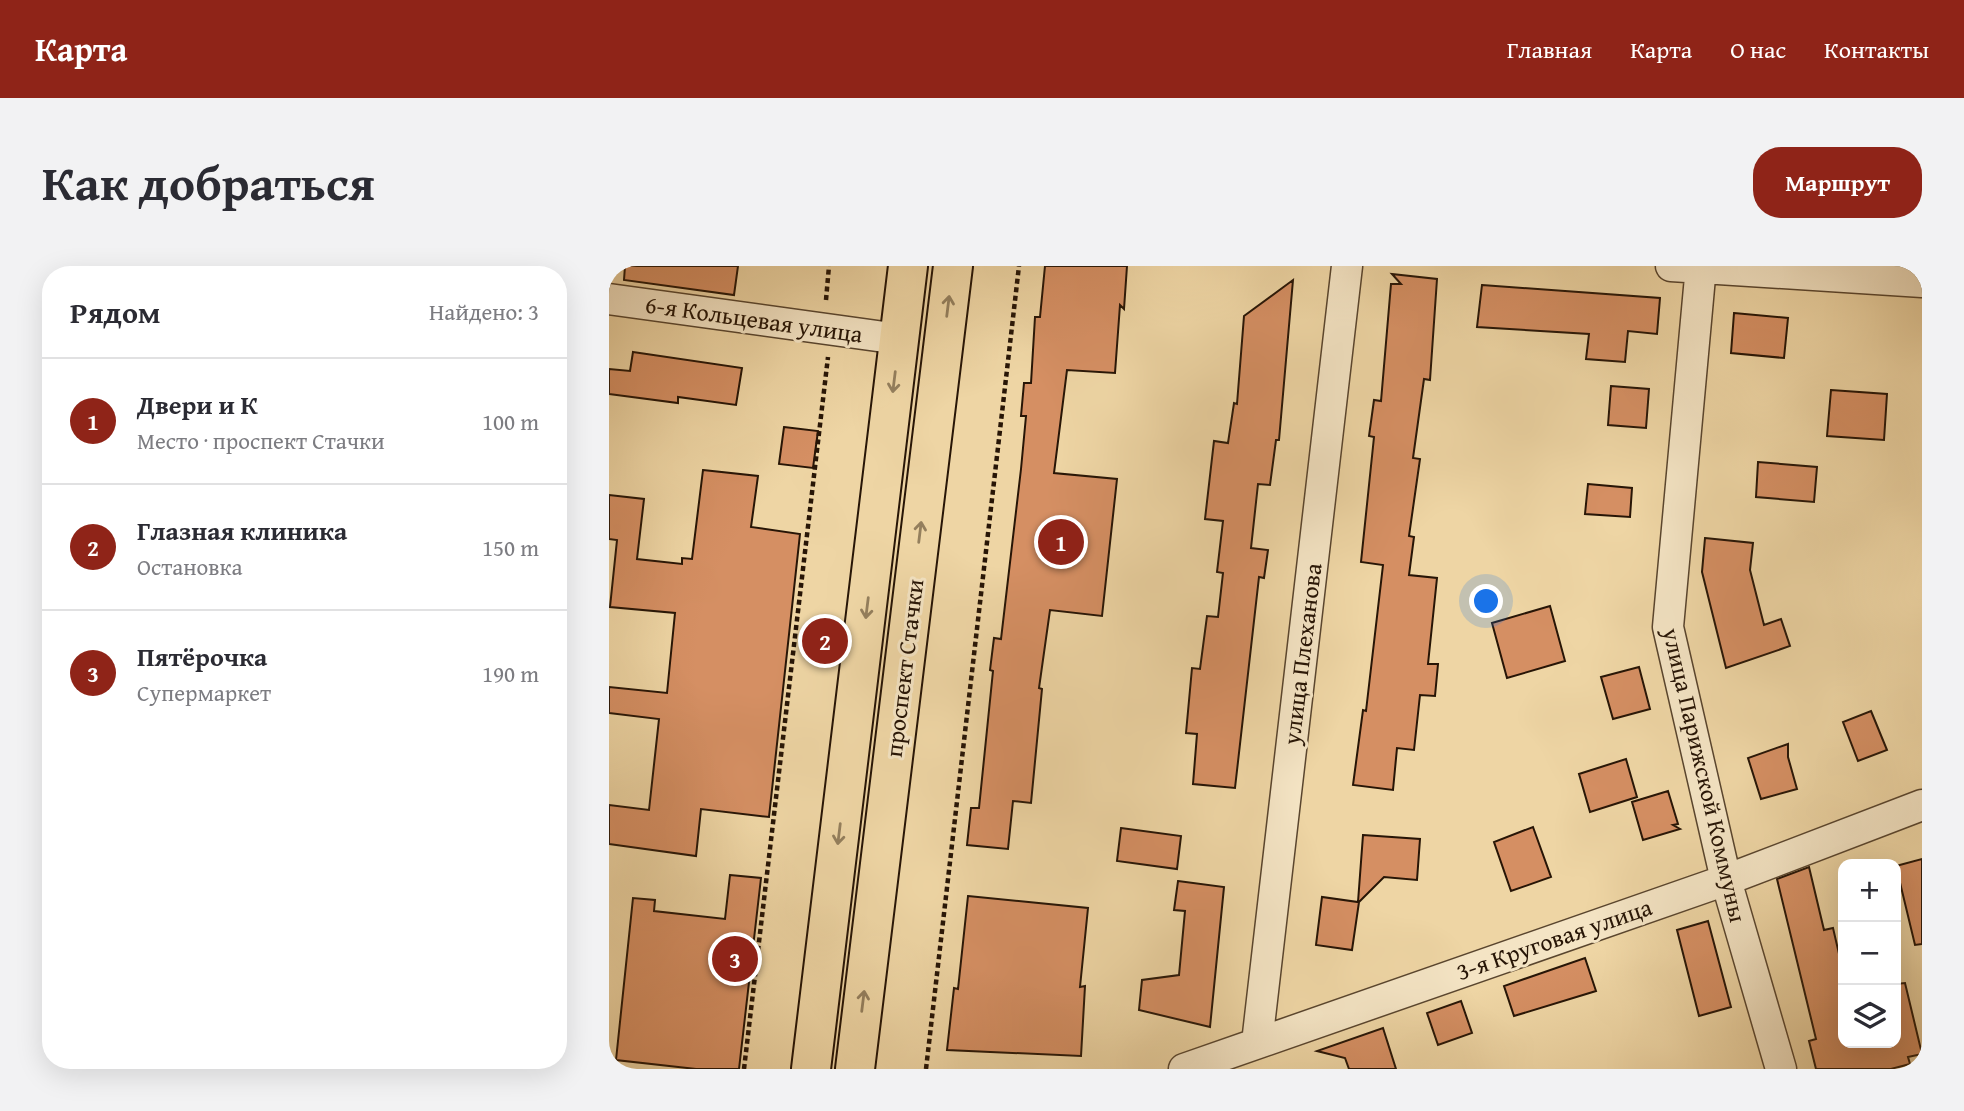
<!DOCTYPE html>
<html lang="ru">
<meta charset="utf-8">
<style>
body{margin:0;font-family:"Gentium Book Plus",serif;background:#f2f2f3;color:#2b2b33}
.controls{position:absolute;right:21px;bottom:21px;display:grid;overflow:hidden;border-radius:14px;box-shadow:0 7px 28px #0002}
.controls button{width:63px;height:63px;display:grid;place-items:center;padding:0;border:0;border-bottom:2px solid #e1e1e2;background:#fff;color:#2b2b33;font:35px sans-serif}
.you{position:absolute;left:878px;top:336px;width:24px;height:24px;margin:-18px;border:5px solid #fff;border-radius:50%;background:#1a73e8;box-shadow:0 0 0 10px #1a73e833}
.badge{display:grid;place-items:center;width:46px;height:46px;border-radius:50%;background:#8f2418;color:#fff;font-size:23px;font-weight:700}
.pin{position:absolute;translate:-50% -50%;border:4px solid #fff;box-shadow:0 2px 7px #0006}
.list{margin:0;padding:0;list-style:none}
h2{display:flex;justify-content:space-between;align-items:center;height:91px;margin:0;padding:0 28px;font-size:30px}
h2 small{font-size:23px;font-weight:400;color:#7c7c81}
.list li{display:grid;grid-template-columns:46px 1fr auto;gap:21px;align-items:center;box-sizing:border-box;height:126px;padding:0 28px;border-top:2px solid #e1e1e2}
.list b{display:block;font-size:26px;white-space:nowrap}
.list p{margin:0;font-size:23px;white-space:nowrap;color:#7c7c81}
.list em{font-size:23px;font-style:normal;color:#7c7c81}
.icon{flex:none;width:38px;height:38px;fill:none;stroke:currentColor;stroke-width:2;stroke-linecap:round;stroke-linejoin:round}
.map{position:relative;flex:none;width:1313px;height:803px;overflow:hidden;border-radius:28px}
header{display:flex;align-items:center;gap:42px;box-sizing:border-box;height:98px;padding:0 35px;background:#8f2418;color:#fff}
header strong{font-size:33px}
nav{display:flex;gap:38px;margin-inline-start:auto;font-size:24px}
.intro{display:flex;align-items:center;justify-content:space-between;box-sizing:border-box;height:168px;padding:0 42px}
h1{margin:0;font-size:49px}
.button{padding:18px 32px;border-radius:28px;background:#8f2418;color:#fff;font-size:24px;font-weight:700}
main{display:flex;gap:42px;padding:0 42px}
aside{flex:1;background:#fff;border-radius:28px;box-shadow:0 7px 28px #0002}
.map>svg:first-child{display:block}
</style>
<header>
<strong>Карта</strong>
<nav><a>Главная</a><a>Карта</a><a>О нас</a><a>Контакты</a></nav>
</header>
<div class="intro"><h1>Как добраться</h1><a class="button">Маршрут</a></div>
<main>
<aside>
<h2>Рядом<small>Найдено: 3</small></h2>
<ul class="list">
<li><span class="badge">1</span><div><b>Двери и К</b><p>Место · проспект Стачки</p></div><em>100 m</em></li>
<li><span class="badge">2</span><div><b>Глазная клиника</b><p>Остановка</p></div><em>150 m</em></li>
<li><span class="badge">3</span><div><b>Пятёрочка</b><p>Супермаркет</p></div><em>190 m</em></li>
</ul>
</aside>
<div class="map">
<svg width="1313" height="803" viewBox="0 0 1313 803">
<rect width="100%" height="100%" fill="#eed5a4"/>
<filter id="stains"><feTurbulence type="fractalNoise" baseFrequency=".00286" numOctaves="4"/><feColorMatrix values="0 0 0 0 .2 0 0 0 0 .09 0 0 0 0 .02 0 0 0 .5 -.17"/></filter>
<radialGradient id="worn" r=".72"><stop offset=".6" stop-color="#630" stop-opacity="0"/><stop offset="1" stop-color="#630" stop-opacity=".3"/></radialGradient>
<!-- building -->
<path fill="#d58f63" stroke="#271506" stroke-width="2" d="M16,0H129L125,29L15,14Z
M436,0H518L515,43L511,39L506,107L458,104L445,207L508,213L493,350L441,344L430,422L433,423L422,537L404,535L399,583L358,579L362,542H370L384,405L381,404L385,372L392,373L412,203L417,150H412L415,117H422L426,51H431Z
M783,8L828,13L821,114L815,113L804,192L811,193L800,270L805,271L800,309L828,312L819,398H829L826,430L811,429L805,484L788,482L784,524L744,519L754,444L757,445L774,299L752,296L765,171L760,170L765,134L772,135L782,18H792Z
M684,14L670,174H667L661,219L649,218L642,282L659,284L655,312L650,311L626,522L584,518L588,468L577,467L583,402L591,403L598,350L609,351L614,307L608,306L614,255L596,253L605,175L619,177L625,137L628,138L635,50Z
M873,19L1051,32L1048,68L1019,65L1016,96L977,93L980,68L868,61Z
M1125,47L1179,52L1175,92L1122,87Z
M24,86L133,102L127,139L69,131V137L0,128V103L21,105Z
M1002,120L1040,123L1037,162L999,159Z
M1222,124L1278,128L1275,174L1218,170Z
M175,161L209,165L204,202L170,198Z
M1149,196L1208,201L1205,236L1147,231Z
M94,204L149,210L142,261L191,268L160,551L92,543L87,590L0,578V539L40,544L50,453L0,447V421L58,427L66,347L1,341L8,274L0,273V229L35,233L28,293L73,298V292L83,293Z
M979,218L1023,222L1021,251L976,248Z
M1096,272L1144,277L1141,304L1155,359L1172,353L1181,380L1117,402L1093,306Z
M941,340L956,395L898,412L883,357Z
M1030,401L1041,443L1004,453L992,411Z
M1262,445L1278,484L1249,495L1234,456Z
M1179,478V491L1188,523L1152,533L1139,492Z
M1017,493L1028,531L981,546L970,508Z
M1059,525L1069,558L1064,559L1071,563L1034,574L1023,536Z
M924,561L942,611L902,625L885,576Z
M512,562L572,570L568,603L508,595Z
M754,569L811,573L808,614L775,611L750,636L743,684L707,679L713,631L749,636Z
M1313,593V678L1306,679L1287,600Z
M1200,601L1215,664L1224,662L1234,705V777H1287V718L1296,717L1313,788L1299,791L1301,798L1282,803H1207L1200,775L1207,773L1168,613Z
M121,609L152,612L130,803H87L7,794L24,632L46,634L45,645L116,653Z
M569,615L615,621L601,761L530,744L533,714L570,709L576,645L565,644Z
M359,630L479,642L471,721L476,720L472,790L338,784L345,722L349,723Z
M1099,655L1122,741L1090,750L1068,664Z
M976,692L987,725L905,750L895,720Z
M852,735L863,767L829,779L818,747Z
M774,762L787,803H740L736,792L708,785Z"/>
<g fill="none" stroke-linecap="round" stroke-linejoin="round">
<!-- minor casing -->
<g stroke="#59452e" stroke-width="33">
<path id="minor" d="M1062,0L1313,16
M1092,0L1059,361L1117,614L1172,803
M0,33L290,73
M648,777L738,0
M575,803L1117,614L1313,539"/>
</g>
<!-- major casing -->
<g stroke="#271506" stroke-width="42">
<path id="major" d="M202,803L299,0
M246,803L344,0"/>
</g>
<!-- path -->
<path stroke="#271506" stroke-width="4.5" stroke-dasharray="5 3.5" stroke-linecap="butt" d="M217,34L220,0
M135,803L219,91
M317,803L410,0"/>
<!-- minor -->
<use href="#minor" stroke="#f4e4c4" stroke-width="30"/>
<!-- major -->
<use href="#major" stroke="#eed5a4" stroke-width="38"/>
</g>
<!-- one-way arrows -->
<defs><path id="oneway-shaft" d="M-6 0H5M1.5-3L5.5 0L1.5 3" fill="none" stroke-width="1.6" stroke-linecap="round" stroke-linejoin="round" transform="scale(1.75)"/></defs>
<g stroke="#947f5d">
<use href="#oneway-shaft" transform="translate(339 40) rotate(-83)"/>
<use href="#oneway-shaft" transform="translate(285 116) rotate(97)"/>
<use href="#oneway-shaft" transform="translate(311 266) rotate(-83)"/>
<use href="#oneway-shaft" transform="translate(258 342) rotate(97)"/>
<use href="#oneway-shaft" transform="translate(230 568) rotate(97)"/>
<use href="#oneway-shaft" transform="translate(254 735) rotate(-83)"/>
</g>
<g text-anchor="middle" dominant-baseline="central" stroke-width="6" stroke-linejoin="round" paint-order="stroke">
<!-- street labels -->
<g font-size="24" fill="#271506" stroke="#f4e4c4">
<text transform="translate(145 53) rotate(8)">6-я Кольцевая улица</text>
<text transform="translate(693 388) rotate(-83)">улица Плеханова</text>
<text transform="translate(295 402) rotate(-83)">проспект Стачки</text>
<text transform="translate(1096 509) rotate(77)">улица Парижской Коммуны</text>
<text transform="translate(945 673) rotate(-19)">3-я Круговая улица</text>
</g>
</g>
<rect width="100%" height="100%" filter="url(#stains)"/>
<rect width="100%" height="100%" fill="url(#worn)"/>
</svg>
<div class="controls">
<button>+</button>
<button>−</button>
<button><svg class="icon" aria-label="layers" viewBox="0 0 24 24"><path d="M12 4l9 5-9 5-9-5zM3 14l9 5 9-5"/></svg></button>
</div>
<div class="you"></div>
<div class="pin badge" style="left:452px;top:276px">1</div>
<div class="pin badge" style="left:216px;top:375px">2</div>
<div class="pin badge" style="left:126px;top:693px">3</div>
</div>
</main>
